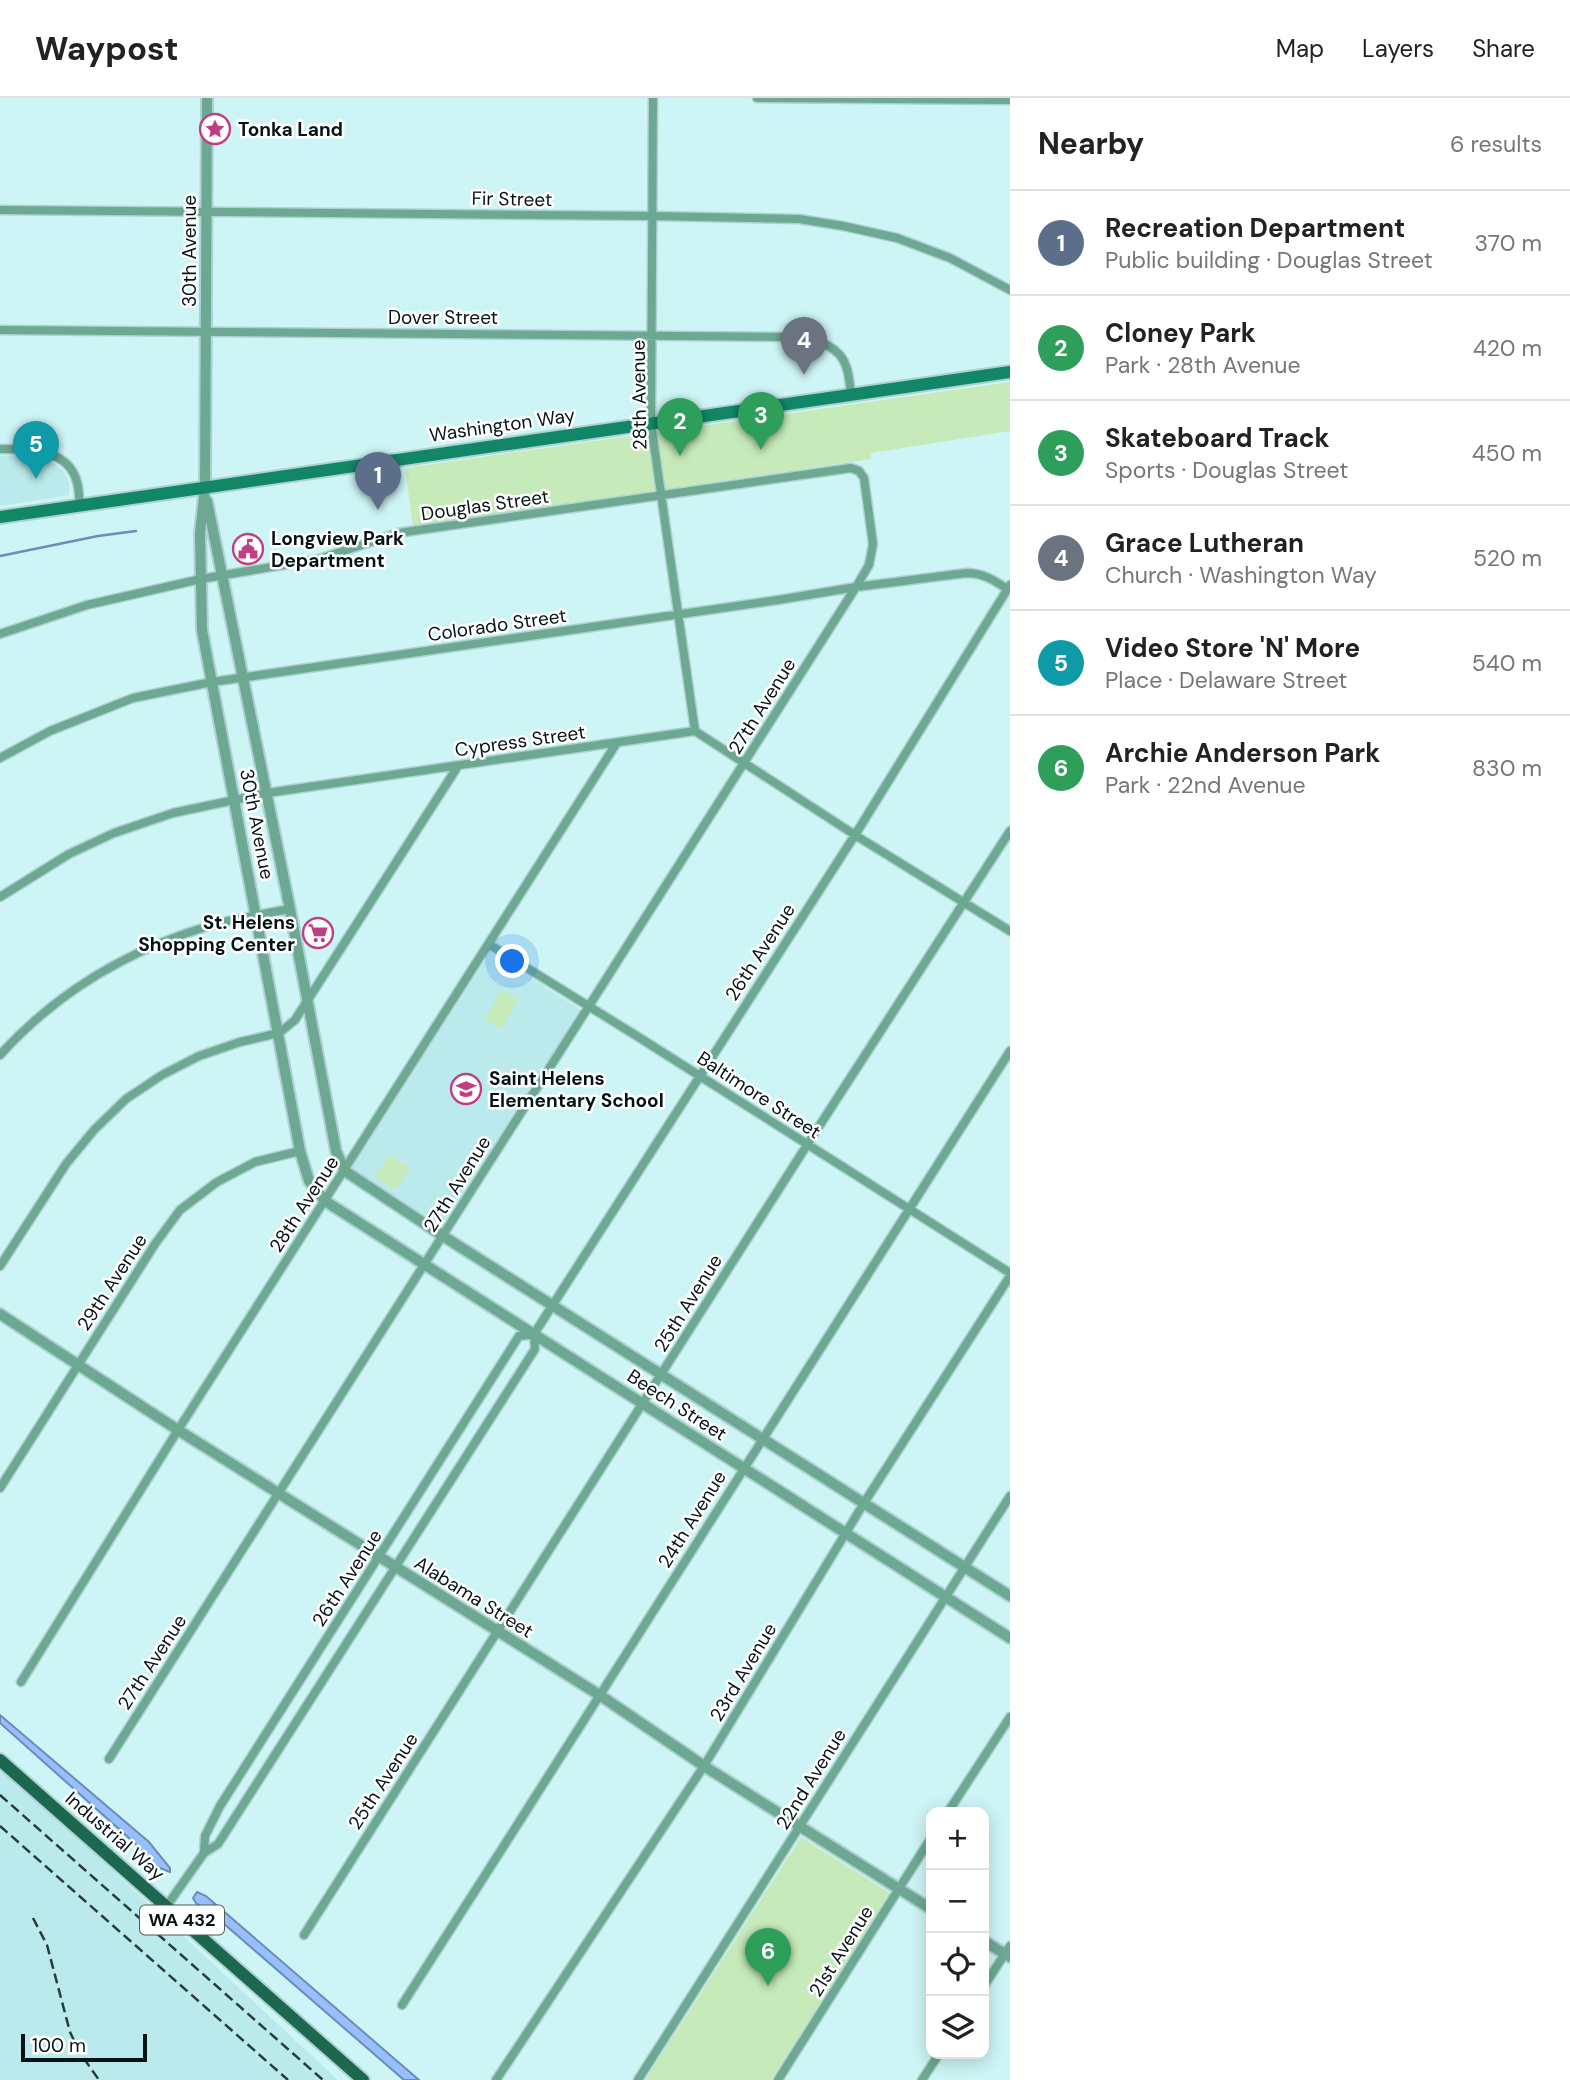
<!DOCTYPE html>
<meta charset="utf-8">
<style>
body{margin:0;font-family:"DM Sans",sans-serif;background:#f2f2f2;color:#222}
.controls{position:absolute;right:21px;bottom:21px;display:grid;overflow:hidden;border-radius:14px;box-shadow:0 4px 18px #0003}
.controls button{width:63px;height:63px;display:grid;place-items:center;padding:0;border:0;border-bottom:2px solid #e0e0e0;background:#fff;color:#222;font:35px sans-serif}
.scale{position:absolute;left:21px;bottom:18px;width:126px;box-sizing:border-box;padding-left:7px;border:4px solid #061314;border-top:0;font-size:19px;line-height:24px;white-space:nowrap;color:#061314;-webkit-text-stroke:5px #fff;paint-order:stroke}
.you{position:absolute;left:513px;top:864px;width:24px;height:24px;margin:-18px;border:5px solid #fff;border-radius:50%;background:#1a73e8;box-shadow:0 0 0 10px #1a73e833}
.badge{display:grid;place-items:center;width:46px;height:46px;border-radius:50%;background:#c23e83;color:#fff;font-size:23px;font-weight:700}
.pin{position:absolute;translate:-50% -58px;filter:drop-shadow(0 2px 4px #0008)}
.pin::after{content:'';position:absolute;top:37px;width:24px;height:21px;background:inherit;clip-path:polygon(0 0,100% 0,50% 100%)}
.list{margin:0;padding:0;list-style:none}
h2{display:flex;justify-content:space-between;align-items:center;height:91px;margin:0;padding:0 28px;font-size:30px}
h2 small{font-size:23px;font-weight:400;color:#767676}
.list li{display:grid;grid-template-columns:46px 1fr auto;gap:21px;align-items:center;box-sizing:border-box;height:105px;padding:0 28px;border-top:2px solid #e0e0e0}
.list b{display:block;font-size:26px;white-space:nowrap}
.list p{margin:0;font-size:23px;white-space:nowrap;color:#767676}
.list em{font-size:23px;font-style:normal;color:#767676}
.icon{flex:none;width:38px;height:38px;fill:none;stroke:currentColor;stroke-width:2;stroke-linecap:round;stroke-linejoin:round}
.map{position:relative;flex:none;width:1010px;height:1982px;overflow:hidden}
header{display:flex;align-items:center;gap:42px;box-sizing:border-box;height:98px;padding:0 35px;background:#fff;border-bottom:2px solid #e0e0e0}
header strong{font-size:33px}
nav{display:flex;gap:38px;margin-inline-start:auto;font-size:24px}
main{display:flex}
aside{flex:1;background:#fff}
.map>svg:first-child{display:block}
</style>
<header>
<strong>Waypost</strong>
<nav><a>Map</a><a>Layers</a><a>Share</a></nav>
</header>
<main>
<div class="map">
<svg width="1010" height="1982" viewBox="0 0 1010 1982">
<rect width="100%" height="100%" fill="#cef5f6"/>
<!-- built -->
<path fill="#baeaeb" d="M0,358H35L48,362L63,372L69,384V397L0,408Z
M490,854L581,912L441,1128L351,1070Z
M0,1668L338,1982H0Z"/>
<!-- green -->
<path fill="#c6eab9" d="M1010,284V333L871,355V361L413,428L405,370Z
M502,892L518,902L501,931L484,921Z
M389,1057L410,1070L396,1092L375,1079Z
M801,1739L890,1795L771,1982H645Z"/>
<!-- water -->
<path fill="#97befd" stroke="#6c8bb7" stroke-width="2" d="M0,1617L149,1744L170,1770V1774L152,1767L139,1749L0,1625Z
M197,1794L206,1798L419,1982H404L223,1825L196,1805L193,1800Z"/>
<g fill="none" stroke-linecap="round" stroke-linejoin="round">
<!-- stream -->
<path stroke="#6c8bb7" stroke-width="2.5" d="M0,458L98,438L136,433"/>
<!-- minor casing -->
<g stroke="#aed1d2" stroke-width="11">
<path id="minor" d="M653,0L651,326L695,633
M757,0L1010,2
M0,112L652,118L799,121L843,128L897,140L950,160L1010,192
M0,232L790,239C811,240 838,245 846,268C849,276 850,287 851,296
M0,351C28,351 68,350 77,384C79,391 79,400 80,407
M0,536L87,507L201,481L319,461L398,435L851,370L859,373L864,380L873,446L869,467L856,489L109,1661
M0,660L50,633L133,600L212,584L778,502L856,489L966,475C983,475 994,482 1007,491
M0,799L69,756L114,735L173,715L267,695L695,633L855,737L1010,833
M490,847L640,940L1010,1175
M0,957C57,894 130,851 212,827C237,820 264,816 290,811
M0,1168L66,1066L94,1032L126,1001L162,977L199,958L240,944L279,935L295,922L458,668
M0,1390L155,1146L180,1112L217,1084L255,1064L300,1053
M21,1584L178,1332L616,646
M948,1714L1010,1619
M204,1755L205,1738L220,1708L519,1238L534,1236
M166,1809L204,1755L218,1746L535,1251L534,1236L855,737L1010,487
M304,1837L807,1047L1010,733
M984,1888L1010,1848
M402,1907C606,1590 805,1270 1010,953
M496,1982L704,1668L864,1405L1010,1178
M638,1982L1010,1398
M778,1982L931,1740
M922,1982L939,1956"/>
</g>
<!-- tertiary casing -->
<g stroke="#aed1d2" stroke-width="14">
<path id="tertiary" d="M207,0L205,390L200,435L202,532L300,1053L309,1083L325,1103L1010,1540
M207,403L290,811L336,1053L345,1073L443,1138L1010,1498
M0,1216L178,1332L601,1598L704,1668L931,1811
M984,1843L1010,1859"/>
</g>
<!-- secondary casing -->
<g stroke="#aed1d2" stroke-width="16">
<path id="secondary" d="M0,419L1010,274"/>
</g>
<!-- primary casing -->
<g stroke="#aed1d2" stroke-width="16">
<path id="primary" d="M0,1662L363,1982"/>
</g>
<!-- minor -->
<use href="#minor" stroke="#6da992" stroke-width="8"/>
<!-- tertiary -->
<use href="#tertiary" stroke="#6da992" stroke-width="10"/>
<!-- secondary -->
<use href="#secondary" stroke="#118767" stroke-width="12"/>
<!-- primary -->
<use href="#primary" stroke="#1c674f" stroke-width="12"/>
<!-- rail -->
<path stroke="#293b3c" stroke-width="2.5" stroke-dasharray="10 5" stroke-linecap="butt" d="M0,1697L323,1982
M0,1728L288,1982
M33,1820L47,1847L70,1934L80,1955L99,1982"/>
</g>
<!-- icons -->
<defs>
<g id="sight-ring" transform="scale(1.575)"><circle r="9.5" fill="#fff" stroke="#c23e83" stroke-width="1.5"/><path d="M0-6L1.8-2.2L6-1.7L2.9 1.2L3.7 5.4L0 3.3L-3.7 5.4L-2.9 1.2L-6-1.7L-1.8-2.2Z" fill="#c23e83"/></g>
<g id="civic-ring" transform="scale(1.575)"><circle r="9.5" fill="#fff" stroke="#c23e83" stroke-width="1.5"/><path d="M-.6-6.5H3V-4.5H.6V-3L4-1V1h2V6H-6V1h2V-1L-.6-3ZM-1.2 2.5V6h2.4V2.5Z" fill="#c23e83"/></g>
<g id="supermarket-ring" transform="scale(1.575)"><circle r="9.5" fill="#fff" stroke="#c23e83" stroke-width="1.5"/><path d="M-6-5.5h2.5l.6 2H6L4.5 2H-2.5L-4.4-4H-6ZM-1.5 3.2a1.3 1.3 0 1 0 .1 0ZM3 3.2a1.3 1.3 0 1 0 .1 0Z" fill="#c23e83"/></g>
<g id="school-ring" transform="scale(1.575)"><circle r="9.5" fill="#fff" stroke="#c23e83" stroke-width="1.5"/><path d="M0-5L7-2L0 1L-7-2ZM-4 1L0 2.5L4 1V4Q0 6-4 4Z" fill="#c23e83"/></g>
</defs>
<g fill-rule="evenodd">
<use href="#sight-ring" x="215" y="31"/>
<use href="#civic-ring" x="248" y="451"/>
<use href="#supermarket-ring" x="318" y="835"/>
<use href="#school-ring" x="466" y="991"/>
</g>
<g text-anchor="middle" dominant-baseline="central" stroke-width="5" stroke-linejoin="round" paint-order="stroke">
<!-- shield labels -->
<rect fill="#fff" stroke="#515a5a" stroke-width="2" x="140" y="1807.5" width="84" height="29" rx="5"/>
<g font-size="18" font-weight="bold" fill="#061314">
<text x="182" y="1822">WA 432</text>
</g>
<!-- poi labels -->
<g font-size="19" font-weight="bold" fill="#061314" stroke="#fff" text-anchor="start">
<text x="238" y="31">Tonka Land</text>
<text x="271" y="440">Longview Park<tspan x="271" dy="22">Department</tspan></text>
<text x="295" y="824" text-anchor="end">St. Helens<tspan x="295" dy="22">Shopping Center</tspan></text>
<text x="489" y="980">Saint Helens<tspan x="489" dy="22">Elementary School</tspan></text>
</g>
<!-- street labels -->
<g font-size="19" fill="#061314" stroke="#fff">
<text transform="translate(512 101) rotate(1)">Fir Street</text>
<text transform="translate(189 153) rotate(-90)">30th Avenue</text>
<text x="443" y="219">Dover Street</text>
<text transform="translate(639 297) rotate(-91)">28th Avenue</text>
<text transform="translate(502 327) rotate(-8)">Washington Way</text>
<text transform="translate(485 407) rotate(-8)">Douglas Street</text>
<text transform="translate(497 527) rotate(-8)">Colorado Street</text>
<text transform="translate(762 608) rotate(-58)">27th Avenue</text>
<text transform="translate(520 643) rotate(-8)">Cypress Street</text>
<text transform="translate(257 726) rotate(79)">30th Avenue</text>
<text transform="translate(760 854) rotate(-57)">26th Avenue</text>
<text transform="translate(759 997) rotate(33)">Baltimore Street</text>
<text transform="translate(457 1086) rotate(-58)">27th Avenue</text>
<text transform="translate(304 1106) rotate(-57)">28th Avenue</text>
<text transform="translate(112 1184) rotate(-57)">29th Avenue</text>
<text transform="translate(688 1205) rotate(-58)">25th Avenue</text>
<text transform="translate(677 1307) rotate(33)">Beech Street</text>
<text transform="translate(692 1421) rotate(-58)">24th Avenue</text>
<text transform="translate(347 1480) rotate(-57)">26th Avenue</text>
<text transform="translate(474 1499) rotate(32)">Alabama Street</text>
<text transform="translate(152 1564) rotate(-57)">27th Avenue</text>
<text transform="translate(743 1574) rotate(-59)">23rd Avenue</text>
<text transform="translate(811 1681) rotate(-58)">22nd Avenue</text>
<text transform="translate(383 1683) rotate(-57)">25th Avenue</text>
<text transform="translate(115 1738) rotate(41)">Industrial Way</text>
<text transform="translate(841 1853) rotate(-58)">21st Avenue</text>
</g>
</g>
</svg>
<div class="controls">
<button>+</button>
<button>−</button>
<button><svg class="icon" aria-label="locate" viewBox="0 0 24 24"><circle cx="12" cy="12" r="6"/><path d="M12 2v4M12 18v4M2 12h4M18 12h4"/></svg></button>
<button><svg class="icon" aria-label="layers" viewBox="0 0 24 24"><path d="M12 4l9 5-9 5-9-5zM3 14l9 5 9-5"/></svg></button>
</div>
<div class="scale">100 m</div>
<div class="you"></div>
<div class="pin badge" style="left:378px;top:412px;background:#5c6f8a">1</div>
<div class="pin badge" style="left:680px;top:358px;background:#2e9e5b">2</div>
<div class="pin badge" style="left:761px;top:352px;background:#2e9e5b">3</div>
<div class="pin badge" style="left:804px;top:277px;background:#6b7280">4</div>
<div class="pin badge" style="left:36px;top:381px;background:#0f9aa8">5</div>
<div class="pin badge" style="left:768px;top:1888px;background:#2e9e5b">6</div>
</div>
<aside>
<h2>Nearby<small>6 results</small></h2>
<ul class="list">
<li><span class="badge" style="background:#5c6f8a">1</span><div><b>Recreation Department</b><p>Public building · Douglas Street</p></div><em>370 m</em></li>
<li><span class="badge" style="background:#2e9e5b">2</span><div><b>Cloney Park</b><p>Park · 28th Avenue</p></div><em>420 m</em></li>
<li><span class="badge" style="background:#2e9e5b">3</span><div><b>Skateboard Track</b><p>Sports · Douglas Street</p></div><em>450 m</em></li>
<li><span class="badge" style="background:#6b7280">4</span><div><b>Grace Lutheran</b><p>Church · Washington Way</p></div><em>520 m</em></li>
<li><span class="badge" style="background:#0f9aa8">5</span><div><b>Video Store 'N' More</b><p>Place · Delaware Street</p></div><em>540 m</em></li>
<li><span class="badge" style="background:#2e9e5b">6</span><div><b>Archie Anderson Park</b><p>Park · 22nd Avenue</p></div><em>830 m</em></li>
</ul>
</aside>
</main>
